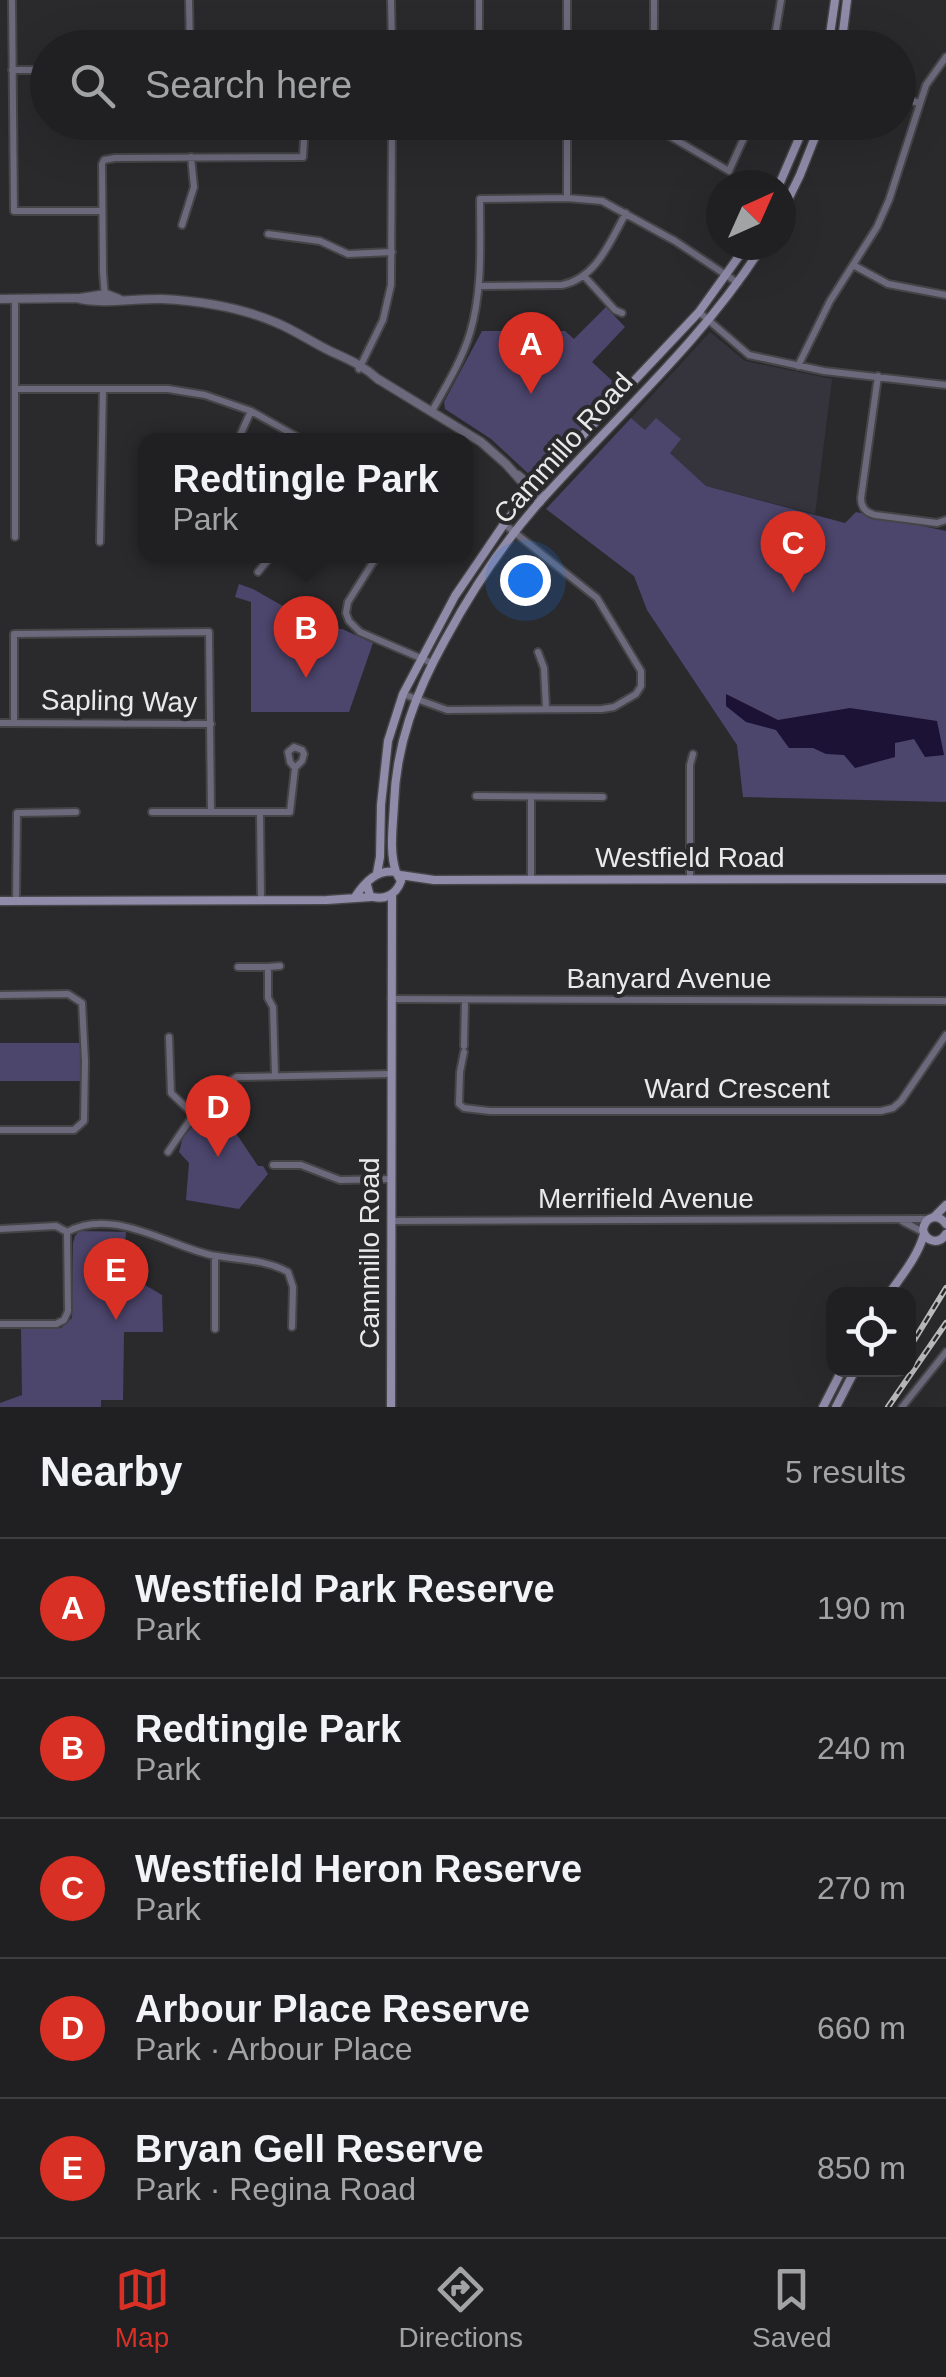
<!DOCTYPE html>
<meta charset="utf-8">
<style>
body{margin:0;font-family:Arial,sans-serif;background:#2d2d2f;color:#f1f3f6}
.controls{position:absolute;right:30px;bottom:30px;display:grid;overflow:hidden;border-radius:20px;box-shadow:0 10px 40px #0002}
.controls button{width:90px;height:90px;display:grid;place-items:center;padding:0;border:0;border-bottom:2px solid #3d3e40;background:#202022;color:#f1f3f6;font:50px sans-serif}
.compass{position:absolute;left:706px;top:170px;width:90px;height:90px;border-radius:50%;background:#202022;box-shadow:0 10px 40px #0002;rotate:45deg}
.you{position:absolute;left:525px;top:580px;width:35px;height:35px;margin:-25px;border:8px solid #fff;border-radius:50%;background:#1a73e8;box-shadow:0 0 0 15px #1a73e833}
.badge{display:grid;place-items:center;width:65px;height:65px;border-radius:50%;background:#d93025;color:#fff;font-size:32px;font-weight:700}
.pin{position:absolute;translate:-50% -82px;filter:drop-shadow(0 2px 5px #0008)}
.pin::after{content:'';position:absolute;top:52px;width:35px;height:30px;background:inherit;clip-path:polygon(0 0,100% 0,50% 100%)}
.popup{position:absolute;left:138px;top:433px;width:335px;height:130px;box-sizing:border-box;display:grid;place-content:center;border-radius:20px;background:#202022;filter:drop-shadow(0 2px 8px #0005);font-size:32px;white-space:nowrap;color:#a2a3a5}
.popup b{font-size:38px;color:#f1f3f6}
.popup::after{content:'';position:absolute;left:50%;top:100%;margin-left:-20px;border:20px solid transparent;border-top-color:#202022}
.list{margin:0;padding:0;list-style:none}
h2{display:flex;justify-content:space-between;align-items:center;height:130px;margin:0;padding:0 40px;font-size:42px}
h2 small{font-size:32px;font-weight:400;color:#a2a3a5}
.list li{display:grid;grid-template-columns:65px 1fr auto;gap:30px;align-items:center;box-sizing:border-box;height:140px;padding:0 40px;border-top:2px solid #3d3e40}
.list b{display:block;font-size:38px;white-space:nowrap}
.list p{margin:0;font-size:32px;white-space:nowrap;color:#a2a3a5}
.list em{font-size:32px;font-style:normal;color:#a2a3a5}
.icon{flex:none;width:55px;height:55px;fill:none;stroke:currentColor;stroke-width:2;stroke-linecap:round;stroke-linejoin:round}
.map{position:relative;flex:none;width:946px;height:1407px;overflow:hidden}
.search{position:absolute;background:#202022;box-shadow:0 10px 40px #0002;left:30px;right:30px;top:30px;height:110px;display:flex;align-items:center;gap:25px;box-sizing:border-box;padding:0 35px;border-radius:55px;color:#a2a3a5;font-size:38px}
.sheet{height:830px;background:#202022}
nav{display:flex;justify-content:space-around;align-items:center;box-sizing:border-box;height:140px;border-top:2px solid #3d3e40;background:#202022;font-size:28px;color:#a2a3a5}
nav a{display:grid;justify-items:center;gap:5px}
nav .on{color:#d93025}
.map>svg:first-child{display:block}
</style>
<div class="map">
<svg width="946" height="1407" viewBox="0 0 946 1407">
<rect width="100%" height="100%" fill="#2a2a2d"/>
<!-- built -->
<path fill="#35343c" d="M710,332L745,361L832,379L815,514L706,486L631,418Z"/>
<!-- green -->
<path fill="#4c456c" d="M606,307L625,327L592,362L619,387L595,419L537,478L532,477L491,439L445,409L444,402L482,331H565L574,339Z
M631,418L645,430L656,418L681,439L670,453L706,486L845,523L856,512L946,531V802L743,797L737,745L647,610L634,576L546,509Z
M239,584L253,589L321,628L342,629L373,643L349,712H251V602L235,597Z
M0,1043H80V1081H0Z
M215,1102L258,1166H263L268,1174L239,1209L186,1200L189,1163L179,1152L183,1137Z
M79,1231L126,1232L123,1272L162,1295L163,1332H124L123,1400H101V1407H0V1403L22,1395L21,1329L61,1328L72,1318L73,1243L75,1236Z"/>
<!-- water -->
<path fill="#1b1235" d="M726,694L778,720L850,708L937,721L944,755L925,757L914,739L895,743V757L855,768L844,755L826,754L813,748H789L776,730L746,722L726,706Z"/>
<g fill="none" stroke-linecap="round" stroke-linejoin="round">
<!-- minor casing -->
<g stroke="#454547" stroke-width="10">
<path id="minor" d="M12,0L14,211H101
M189,0L190,48
M391,0L392,48
M654,0V48
M479,48V0
M567,48V0
M773,48L781,0
M12,70H48
M898,97L919,103
M654,122V127L729,171L751,122
M567,198V122
M182,225L194,187L191,157
M268,234L320,241L348,254L392,252
M853,265L888,284L946,295
M584,276L615,310L622,313
M479,286L562,285C597,278 610,241 626,213
M105,298L103,272L102,164L104,160L115,158L303,157L305,122
M15,299V537
M699,312L749,355L824,371L946,385
M798,366L830,301L877,227L889,200L926,85L946,57
M359,369L383,320L391,285L392,122
M878,376L861,498C861,507 866,513 875,515L937,523L946,520
M15,389H168L205,395L251,411L303,440
M432,411C446,386 462,360 470,333C483,289 480,243 480,199L567,198L602,201L675,241L738,283
M238,440L251,411
M100,542L103,389
M377,556L348,602L346,613L349,621L360,632L432,663
M258,572L271,556
M538,652L544,668L546,708
M403,694L447,710L602,709L614,707L636,694L641,686V671L597,598L504,524
M0,723L211,724
M14,723V634L209,632L211,812
M476,796L603,797
M152,812H290L295,768L290,762L288,752L294,747L302,750L304,754L302,761L295,768
M260,812L261,900
M531,880V797
M690,880V765L693,754
M16,901L17,813L76,812
M238,967H268V998L273,1007L275,1075
M268,967L280,966
M0,995L68,994L82,1003L85,1061L84,1121L74,1130H0
M391,999L946,1001
M169,1037L171,1093L194,1115
M464,1046L465,1000
M464,1052L460,1072L459,1104L464,1108L490,1111H881L893,1108L901,1101L946,1035
M168,1152C187,1124 206,1093 237,1077L390,1074
M273,1165H301L340,1180L392,1179
M391,1221L928,1219
M902,1221L923,1232
M0,1229L56,1226L67,1232C112,1207 167,1245 211,1255C237,1260 265,1259 288,1272L293,1287L292,1327
M0,1324H56L64,1320L68,1311L67,1232
M215,1329V1256
M902,1407L946,1352"/>
</g>
<!-- tertiary casing -->
<g stroke="#454547" stroke-width="11">
<path id="tertiary" d="M80,298L106,294L119,299
M0,299L77,298C97,305 139,298 162,299C202,301 240,307 277,323C296,331 313,343 332,352C350,360 364,366 379,380
M378,379L481,442L506,464L540,502
M518,475L544,497"/>
</g>
<!-- secondary casing -->
<g stroke="#454547" stroke-width="11">
<path id="secondary" d="M828,48L835,0
M841,48L847,0
M779,185L806,122
M781,214L800,175L821,122
M396,872C389,851 393,827 394,804C396,744 416,692 445,640C473,588 505,540 544,497C619,414 703,340 763,245
M377,873L380,857L381,805L388,741L403,694L455,596L504,524L534,487L699,312L747,245
M400,875L434,880L946,879
M355,897C365,882 377,869 396,872L401,881C396,895 384,901 370,896L367,885
M0,901L327,900L371,897
M934,1217L946,1205
M946,1224C938,1213 925,1216 923,1230C926,1242 939,1245 946,1234
M889,1294C902,1275 918,1256 924,1234
M391,1407L392,895
M823,1407L842,1370
M836,1407L855,1370"/>
</g>
<!-- minor -->
<use href="#minor" stroke="#6b697b" stroke-width="6"/>
<!-- tertiary -->
<use href="#tertiary" stroke="#6b697b" stroke-width="8"/>
<!-- secondary -->
<use href="#secondary" stroke="#908ba9" stroke-width="8"/>
<!-- rail casing -->
<g stroke="#bdbdbf" stroke-width="6">
<path id="rail" d="M908,1350L946,1288
M888,1407L946,1323"/>
</g>
<!-- rail -->
<use href="#rail" stroke="#2a2a2d" stroke-width="2.5" stroke-dasharray="8" stroke-linecap="butt"/>
</g>
<g text-anchor="middle" dominant-baseline="central" stroke-width="8" stroke-linejoin="round" paint-order="stroke">
<!-- street labels -->
<g font-size="28" fill="#e9e9ea" stroke="#2a2a2d">
<text transform="translate(563 448) rotate(-48)">Cammillo Road</text>
<text transform="translate(119 701) rotate(1)">Sapling Way</text>
<text x="690" y="857">Westfield Road</text>
<text x="669" y="978">Banyard Avenue</text>
<text x="737" y="1088">Ward Crescent</text>
<text x="646" y="1198">Merrifield Avenue</text>
<text transform="translate(369 1253) rotate(-90)">Cammillo Road</text>
</g>
</g>
</svg>
<div class="controls">
<button><svg class="icon" aria-label="locate" viewBox="0 0 24 24"><circle cx="12" cy="12" r="6"/><path d="M12 2v4M12 18v4M2 12h4M18 12h4"/></svg></button>
</div>
<svg class="compass" viewBox="-18 -18 36 36"><path d="M0-13l5 13h-10z" fill="#e53935"/><path d="M0 13l5-13h-10z" fill="#a2a3a5"/></svg>
<div class="you"></div>
<div class="pin badge" style="left:531px;top:394px">A</div>
<div class="pin badge" style="left:306px;top:678px">B</div>
<div class="popup"><b>Redtingle Park</b>Park</div>
<div class="pin badge" style="left:793px;top:593px">C</div>
<div class="pin badge" style="left:218px;top:1157px">D</div>
<div class="pin badge" style="left:116px;top:1320px">E</div>
<div class="search"><svg class="icon" aria-label="search" viewBox="0 0 24 24"><circle cx="10" cy="10" r="6"/><path d="M15 15l6 6"/></svg>Search here</div>
</div>
<section class="sheet">
<h2>Nearby<small>5 results</small></h2>
<ul class="list">
<li><span class="badge">A</span><div><b>Westfield Park Reserve</b><p>Park</p></div><em>190 m</em></li>
<li><span class="badge">B</span><div><b>Redtingle Park</b><p>Park</p></div><em>240 m</em></li>
<li><span class="badge">C</span><div><b>Westfield Heron Reserve</b><p>Park</p></div><em>270 m</em></li>
<li><span class="badge">D</span><div><b>Arbour Place Reserve</b><p>Park · Arbour Place</p></div><em>660 m</em></li>
<li><span class="badge">E</span><div><b>Bryan Gell Reserve</b><p>Park · Regina Road</p></div><em>850 m</em></li>
</ul>
</section>
<nav>
<a class="on"><svg class="icon" aria-label="map" viewBox="0 0 24 24"><path d="M3 6l6-2 6 2 6-2v14l-6 2-6-2-6 2zM9 4v14M15 6v14"/></svg>Map</a>
<a><svg class="icon" aria-label="directions" viewBox="0 0 24 24"><path d="M12 3l9 9-9 9-9-9zM9 14v-3h6M13 9l2 2-2 2"/></svg>Directions</a>
<a><svg class="icon" aria-label="saved" viewBox="0 0 24 24"><path d="M7 4h10v16l-5-4-5 4z"/></svg>Saved</a>
</nav>
